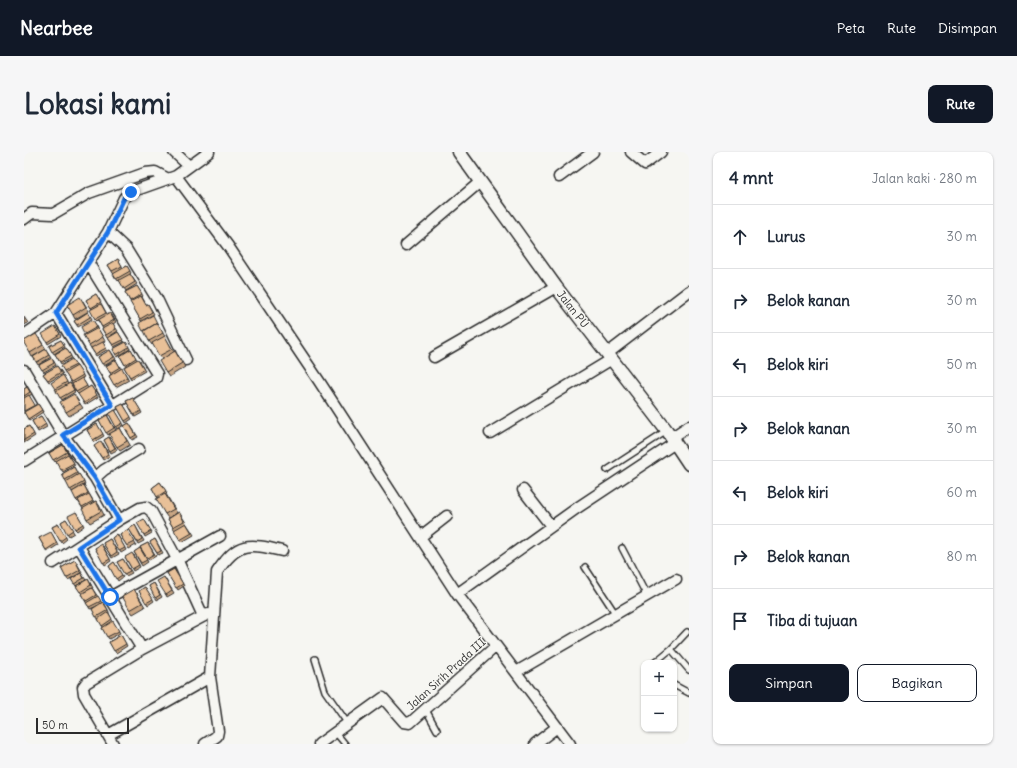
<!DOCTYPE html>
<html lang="id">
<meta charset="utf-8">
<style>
body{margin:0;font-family:Delius,sans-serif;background:#f6f6f7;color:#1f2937}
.controls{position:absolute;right:12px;bottom:12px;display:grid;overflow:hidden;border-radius:8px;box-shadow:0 1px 3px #0004}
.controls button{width:36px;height:36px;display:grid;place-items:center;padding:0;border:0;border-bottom:1px solid #e0e1e3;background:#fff;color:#1f2937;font:20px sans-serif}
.scale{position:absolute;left:12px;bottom:10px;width:93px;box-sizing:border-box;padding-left:4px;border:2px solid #2b2b2b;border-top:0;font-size:11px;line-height:14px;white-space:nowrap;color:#2b2b2b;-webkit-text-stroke:3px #f6f6f2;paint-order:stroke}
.stop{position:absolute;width:12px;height:12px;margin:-9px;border:3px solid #1a73e8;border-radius:50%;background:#fff}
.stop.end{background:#1a73e8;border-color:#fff;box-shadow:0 1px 4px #0008}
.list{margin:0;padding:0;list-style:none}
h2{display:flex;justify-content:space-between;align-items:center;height:52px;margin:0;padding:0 16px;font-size:17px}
h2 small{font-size:13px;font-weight:400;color:#747a83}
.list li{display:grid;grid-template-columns:26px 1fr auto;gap:12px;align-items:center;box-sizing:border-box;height:64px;padding:0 16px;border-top:1px solid #e0e1e3}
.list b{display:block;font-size:15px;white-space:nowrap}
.list em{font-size:13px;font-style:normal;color:#747a83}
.actions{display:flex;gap:8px;padding:12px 16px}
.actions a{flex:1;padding:9px 0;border:1px solid #111827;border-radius:8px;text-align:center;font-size:14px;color:#111827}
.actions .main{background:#111827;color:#fff}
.icon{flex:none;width:22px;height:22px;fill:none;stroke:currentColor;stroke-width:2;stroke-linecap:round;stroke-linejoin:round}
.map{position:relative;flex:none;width:665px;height:592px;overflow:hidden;border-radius:8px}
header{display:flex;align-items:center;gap:24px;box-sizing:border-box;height:56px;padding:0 20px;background:#111827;color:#fff}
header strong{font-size:19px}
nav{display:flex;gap:22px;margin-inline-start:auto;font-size:14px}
.intro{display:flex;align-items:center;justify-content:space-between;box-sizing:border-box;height:96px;padding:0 24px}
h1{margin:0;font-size:28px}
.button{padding:10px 18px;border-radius:8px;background:#111827;color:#fff;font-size:14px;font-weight:700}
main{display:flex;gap:24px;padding:0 24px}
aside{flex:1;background:#fff;border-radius:8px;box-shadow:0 1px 3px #0004}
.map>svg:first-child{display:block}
</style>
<header>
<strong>Nearbee</strong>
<nav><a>Peta</a><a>Rute</a><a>Disimpan</a></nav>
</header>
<div class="intro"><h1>Lokasi kami</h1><a class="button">Rute</a></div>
<main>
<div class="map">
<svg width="665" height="592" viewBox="0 0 665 592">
<rect width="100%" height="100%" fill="#f6f6f2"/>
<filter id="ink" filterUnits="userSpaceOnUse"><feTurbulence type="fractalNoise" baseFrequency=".025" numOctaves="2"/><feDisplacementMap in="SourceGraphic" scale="8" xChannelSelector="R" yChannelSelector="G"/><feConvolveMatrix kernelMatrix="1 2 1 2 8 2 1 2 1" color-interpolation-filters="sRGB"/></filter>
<g filter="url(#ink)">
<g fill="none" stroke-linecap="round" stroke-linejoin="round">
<!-- service casing -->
<g stroke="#2b2b2b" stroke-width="8">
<path id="service" d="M583,318L643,279
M598,396L623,444
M561,415L591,461
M647,497L663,480
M291,507L301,539L324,572
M630,511L647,497L665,518
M650,533L665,541
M402,558L413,578
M312,581L321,592"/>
</g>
<!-- minor casing -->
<g stroke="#2b2b2b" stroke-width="13">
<path id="minor" d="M150,0L165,14
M607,0L621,12L637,0
M152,24L204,94L295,229L433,442L546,592
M535,25L569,0
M0,67L8,61L29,62L65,41L121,21L131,20L144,27
M84,80L102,97L133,147L162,208
M382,93L456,30
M32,161L88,253
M0,183L32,161L84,80L100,46L107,40L152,24L185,0
M584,201L665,139
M410,205L532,135
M0,218L39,283L71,326L95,368
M466,281L588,207
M647,286L665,274
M0,309L132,226L133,222L65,112
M71,326L80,318L115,297
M499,338L527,374
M396,385L423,364
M55,395L118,497
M29,411L95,368L116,356L122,355L127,359L153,407L179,464
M433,442L553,356L651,291
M86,445L196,384
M492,520L652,427
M84,583L186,525
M89,592L60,542L59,535L62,531L118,497L184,462
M181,592L193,584L194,579L186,525L193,420C214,389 224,391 258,399
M295,592L359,546L380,570L386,571L472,494
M511,592L533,575"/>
</g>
<!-- tertiary casing -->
<g stroke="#2b2b2b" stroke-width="15">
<path id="tertiary" d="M435,0L532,135L643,279L665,312"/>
</g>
<!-- service -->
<use href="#service" stroke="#f6f6f2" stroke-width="5"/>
<!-- minor -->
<use href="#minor" stroke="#f6f6f2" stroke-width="10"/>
<!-- tertiary -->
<use href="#tertiary" stroke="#f6f6f2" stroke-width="12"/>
</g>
<!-- wall -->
<path fill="#c8a583" stroke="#2b2b2b" d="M94,107L99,116L103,114L107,121L106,122L113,132L102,139L95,128L94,129L84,113Z
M113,134L119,144L118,145L122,152H124L130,162L117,169L101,140Z
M72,142L83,162L88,163L92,170L89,172L94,179L83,186L78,177H79L74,168L73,169L71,167L68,157L62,148Z
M59,149L65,159L51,167L49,163Z
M64,160L68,167L54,175L50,169Z
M0,165L4,171L0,173Z
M69,168L81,189L79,190L83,198L72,204L65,193L61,183Z
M133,171L150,200L154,203L161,215L145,225L142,221L138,207L129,192L128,193L125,189Z
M31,174L37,184L24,192L23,190Z
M94,180L100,190L90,195L84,186Z
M15,186L22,197L8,205L6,201Z
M37,188L41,195L30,202L25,194Z
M102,190L106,197L93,205L89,197Z
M42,196L48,206L37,212L31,202Z
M107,197L113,208L116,209L121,219L107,227L100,215H102L96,204Z
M86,198L92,207L80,214L74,205Z
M23,199L27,205L14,213L9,205Z
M28,206L32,213L20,220L15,213Z
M48,207L60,225L58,226L64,236L67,234L74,245L61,253L55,242H54L52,240L48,232L40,219Z
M92,208L97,217L99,218L105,228L92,235L85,224L87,222L82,214Z
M33,214L39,222L25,230L19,222Z
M39,223L44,232L46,231L51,240L38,248L31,237Z
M3,235L8,242L5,244L11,254L14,252L19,260L5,269L1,261L0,262V237Z
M52,246L59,256L45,264L42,260Z
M109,246L118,261L111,265L102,249Z
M99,252L108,267L102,271L93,255Z
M91,258L100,273L94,277L85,262Z
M83,263L92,278L84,283L75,268Z
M17,264L23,275L14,280L8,269Z
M105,271L114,285L108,288L100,274Z
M73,272L80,284L70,290L63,278Z
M5,274L11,284L0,291V277Z
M96,276L106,293L96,299L93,295Z
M85,285L93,298L87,301L80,288Z
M79,291L86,304L79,308L70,294Z
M39,293L51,313L39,320L32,309L31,310L25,301Z
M50,315L54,323L55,322L61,332L48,340L38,322Z
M136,330L143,341L142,342L153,361L144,366L141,362L134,346L128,336Z
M60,333L70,350L72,349L75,353L80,363L66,371L63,367L59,357L54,349V350L52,348Z
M52,360L60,374L53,379L51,377Z
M155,360L170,383L158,390L144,367Z
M42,367L50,381L45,384L37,370Z
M120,367L128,381L121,385L120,383Z
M34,372L43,387L38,391L28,375Z
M111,373L120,389L114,392L105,377Z
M103,378L112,393L105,397L96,383Z
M28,382L34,393L23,400L15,386Z
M93,382L102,398L97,401L88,386Z
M86,387L95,402L88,406L79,391Z
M131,387L139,401L134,403L126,390Z
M124,391L132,404L125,408L116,395Z
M79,394L87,409L81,413L71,396Z
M116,396L124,410L118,414L110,400Z
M110,403L116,415L109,419L101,405Z
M99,407L108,421L102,424L93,410Z
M51,408L58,420L44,428L37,416Z
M90,410L99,425L94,429L85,414Z
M150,417L160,434L154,438L143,421Z
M57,421L62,428L52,434L47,427Z
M140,425L150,441L143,445L142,443Z
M64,427L69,436L58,442L52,434Z
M130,431L138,445L133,448L125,434Z
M121,435L130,449L124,453L115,439Z
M68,436L78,451L81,452L85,460V461L89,470L96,481L85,487L78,476L79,475L68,457L73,454L66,457L57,442Z
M113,441L121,455L109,462L106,458Z
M97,483L103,494L92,501L85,490Z"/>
<!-- building -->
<path fill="#e8c098" stroke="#2b2b2b" d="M94,107L98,114L88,119L84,113Z
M103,114L106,119L92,127L89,122Z
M106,122L111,130L100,137L95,128Z
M113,134L118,142L106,149L101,140Z
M72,142L77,150L67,156L62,148Z
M117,144L122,153L124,152L128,160L116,167L106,150Z
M56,145L62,155L49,163L43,153Z
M77,152L82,161L71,167L66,158Z
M64,160L66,165L53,173L50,169Z
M86,161L90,168L78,175L74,168Z
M129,163L133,171L119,179L115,171Z
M69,168L74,176L61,183L57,175Z
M89,171L92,177L82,183L78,177Z
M133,171L139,181L125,189L120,179Z
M31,174L36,182L23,190L18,182Z
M73,175L79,185L65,193L59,183Z
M94,180L99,188L89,193L84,186Z
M12,182L19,193L6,201L0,191V189Z
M141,184L148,197L135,204L128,191Z
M37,188L40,193L28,200L25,194Z
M79,190L82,196L71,202L67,196Z
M102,190L105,195L92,203L89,197Z
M42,196L47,204L36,210L31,202Z
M22,197L25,203L13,210L9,205Z
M107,197L112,206L101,213L96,204Z
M86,198L90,205L78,212L74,205Z
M151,199L158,211L142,221L135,209Z
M28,206L30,211L18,218L15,213Z
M48,207L52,213L40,219L37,214Z
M114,207L120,217L106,225L100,215Z
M92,208L96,215L86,221L82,214Z
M33,214L37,220L24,228L19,222Z
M53,214L59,223L47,230L41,221Z
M98,216L103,225L90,233L85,224Z
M39,223L43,230L31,237L27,231Z
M58,226L63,234L52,240L48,232Z
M46,231L50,238L36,246L32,239Z
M67,234L73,243L60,251L54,242Z
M3,235L6,240L0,244V237Z
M50,242L56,252L42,260L36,250Z
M5,243L11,253L0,259V246Z
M109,246L117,259L110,263L102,249Z
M14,252L18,258L4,267L0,260Z
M99,252L107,265L101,269L93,255Z
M91,258L99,271L92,275L85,262Z
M83,263L90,276L82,281L75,268Z
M17,264L22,272L13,278L8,269Z
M105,271L112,283L107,286L100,274Z
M73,272L79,282L69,288L63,278Z
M5,274L10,282L0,288V277Z
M96,276L103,289L93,295L85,282Z
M85,285L91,296L86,299L80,288Z
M77,289L84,302L78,306L70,294Z
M39,293L43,300L29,308L25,301Z
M44,302L50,311L37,318L32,309Z
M50,315L53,321L41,328L38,322Z
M55,322L60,330L46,338L42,330Z
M136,330L142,339L133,345L128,336Z
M60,333L64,341L52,348L48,340Z
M65,342L69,349L58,355L54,348Z
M141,342L150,357L141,362L132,347Z
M72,349L77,359L63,367L58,357Z
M52,360L59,372L51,377L44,364Z
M155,360L160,369L149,375L144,367Z
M42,367L49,378L43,382L37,370Z
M120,367L127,379L120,383L113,371Z
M162,371L168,381L156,388L150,378Z
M34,372L42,385L36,389L28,375Z
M111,373L118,387L113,390L105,377Z
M103,378L111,390L103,394L96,383Z
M27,380L33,391L22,398L15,386Z
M93,382L101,396L95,399L88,386Z
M86,387L93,400L87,404L79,391Z
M131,387L137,399L133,401L126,390Z
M124,391L130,402L123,406L116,395Z
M77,392L86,407L79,411L71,396Z
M116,396L123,408L117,411L110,400Z
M108,401L115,413L108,417L101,405Z
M99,407L106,419L100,422L93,410Z
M51,408L56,418L42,426L37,416Z
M90,410L98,423L92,427L85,414Z
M150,417L159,432L152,436L143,421Z
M57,421L60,426L50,432L47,427Z
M140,425L148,439L142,443L133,429Z
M64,427L67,433L56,440L52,434Z
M130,431L136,443L131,446L125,434Z
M121,435L129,447L122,451L115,439Z
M68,436L72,443L62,449L57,442Z
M110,437L118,451L106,458L98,444Z
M74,444L77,449L65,455L62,451Z
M79,450L84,458L72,465L68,457Z
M84,460L88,467L78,474L74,467Z
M89,469L95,479L83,485L78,476Z
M97,483L102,492L90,499L85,490Z"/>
</g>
<g fill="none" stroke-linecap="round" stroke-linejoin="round" filter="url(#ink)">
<!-- route -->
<path stroke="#1a73e8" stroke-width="5" d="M86,445L55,395L95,368L71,326L39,283L88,253L32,161L84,80L100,46L107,40"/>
</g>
<g text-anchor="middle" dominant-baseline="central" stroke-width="3" stroke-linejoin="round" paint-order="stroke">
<!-- street labels -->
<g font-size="11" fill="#2b2b2b" stroke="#f6f6f2">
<text transform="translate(549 157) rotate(52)">Jalan PU</text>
<text transform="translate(422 522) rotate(-42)">Jalan Sirih Prada III</text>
</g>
</g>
</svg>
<div class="controls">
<button>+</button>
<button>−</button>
</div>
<div class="scale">50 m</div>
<div class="stop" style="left:86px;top:445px"></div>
<div class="stop end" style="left:107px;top:40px"></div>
</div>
<aside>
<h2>4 mnt<small>Jalan kaki · 280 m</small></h2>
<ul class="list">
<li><svg class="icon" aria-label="ahead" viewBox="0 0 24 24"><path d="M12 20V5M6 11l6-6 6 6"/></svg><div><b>Lurus</b></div><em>30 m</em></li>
<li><svg class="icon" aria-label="right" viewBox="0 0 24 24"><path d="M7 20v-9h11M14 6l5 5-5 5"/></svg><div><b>Belok kanan</b></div><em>30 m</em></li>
<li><svg class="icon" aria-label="left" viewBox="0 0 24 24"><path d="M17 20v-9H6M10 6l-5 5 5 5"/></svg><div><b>Belok kiri</b></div><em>50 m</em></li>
<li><svg class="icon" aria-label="right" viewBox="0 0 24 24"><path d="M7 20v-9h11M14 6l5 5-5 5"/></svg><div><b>Belok kanan</b></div><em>30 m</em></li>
<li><svg class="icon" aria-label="left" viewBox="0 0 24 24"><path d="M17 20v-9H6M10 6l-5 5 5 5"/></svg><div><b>Belok kiri</b></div><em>60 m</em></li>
<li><svg class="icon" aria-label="right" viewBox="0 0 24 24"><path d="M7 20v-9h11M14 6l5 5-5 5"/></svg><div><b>Belok kanan</b></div><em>80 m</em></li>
<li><svg class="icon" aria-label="arrive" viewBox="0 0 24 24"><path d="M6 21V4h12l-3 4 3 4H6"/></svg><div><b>Tiba di tujuan</b></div></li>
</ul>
<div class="actions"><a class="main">Simpan</a><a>Bagikan</a></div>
</aside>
</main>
